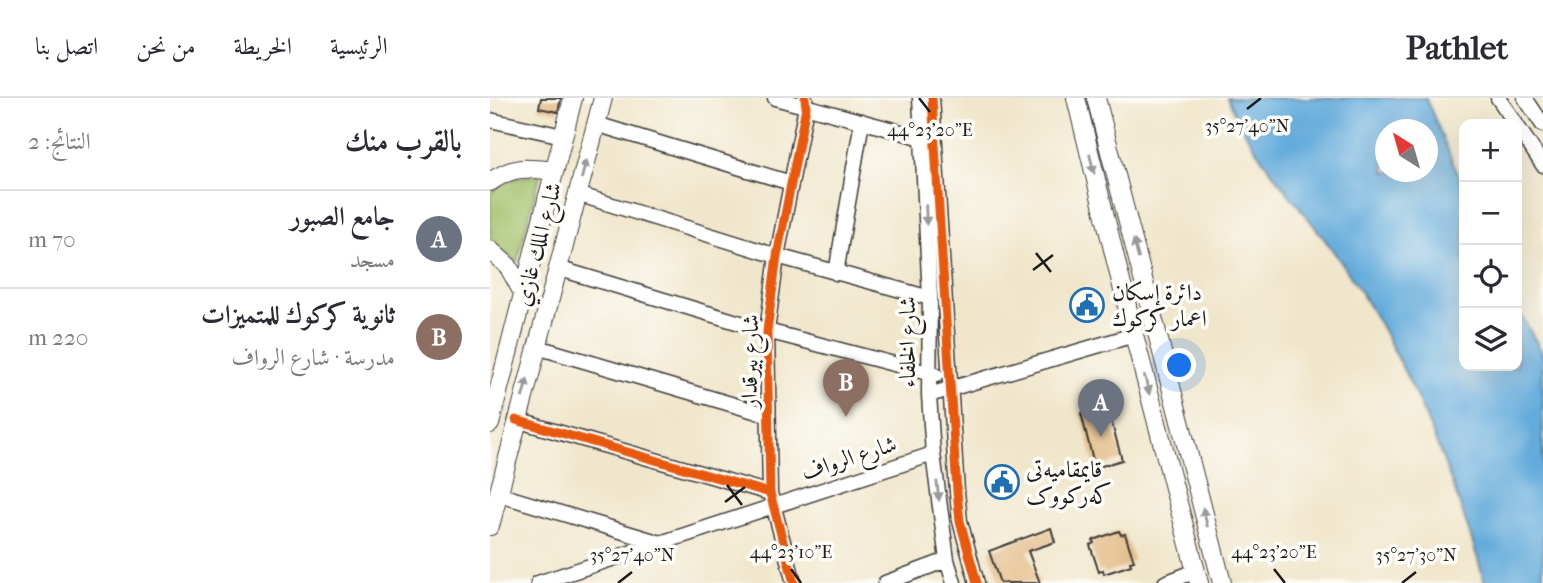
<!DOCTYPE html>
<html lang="ar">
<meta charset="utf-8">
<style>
body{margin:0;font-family:"IM FELL French Canon",Amiri,serif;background:#f7f7f7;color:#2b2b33;direction:rtl}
.controls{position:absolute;right:21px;top:21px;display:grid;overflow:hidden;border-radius:14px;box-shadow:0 7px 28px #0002}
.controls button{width:63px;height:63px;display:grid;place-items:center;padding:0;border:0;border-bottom:2px solid #e1e1e2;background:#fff;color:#2b2b33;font:35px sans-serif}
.compass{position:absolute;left:885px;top:21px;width:63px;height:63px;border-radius:50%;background:#fff;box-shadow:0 7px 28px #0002;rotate:323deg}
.you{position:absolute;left:690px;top:268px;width:24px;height:24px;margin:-18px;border:5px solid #fff;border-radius:50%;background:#1a73e8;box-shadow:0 0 0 10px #1a73e833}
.badge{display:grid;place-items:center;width:46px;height:46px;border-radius:50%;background:#1f6fb2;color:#fff;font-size:23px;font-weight:700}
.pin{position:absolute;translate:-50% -58px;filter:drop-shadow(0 2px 4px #0008)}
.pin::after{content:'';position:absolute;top:37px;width:24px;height:21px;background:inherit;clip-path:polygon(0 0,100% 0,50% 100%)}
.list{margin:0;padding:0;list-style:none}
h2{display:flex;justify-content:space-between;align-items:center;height:91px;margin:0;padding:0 28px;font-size:30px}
h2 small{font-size:23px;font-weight:400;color:#7c7c81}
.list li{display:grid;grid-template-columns:46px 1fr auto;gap:21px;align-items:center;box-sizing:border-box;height:98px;padding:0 28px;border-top:2px solid #e1e1e2}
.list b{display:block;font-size:26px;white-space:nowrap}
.list p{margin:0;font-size:23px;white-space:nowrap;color:#7c7c81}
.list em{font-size:23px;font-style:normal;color:#7c7c81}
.icon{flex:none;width:38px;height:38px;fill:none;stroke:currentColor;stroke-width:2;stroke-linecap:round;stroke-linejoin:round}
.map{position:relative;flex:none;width:1053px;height:485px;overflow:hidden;direction:ltr}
header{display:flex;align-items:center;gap:42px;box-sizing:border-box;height:98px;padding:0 35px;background:#fff;border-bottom:2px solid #e1e1e2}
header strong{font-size:33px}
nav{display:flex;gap:38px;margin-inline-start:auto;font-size:24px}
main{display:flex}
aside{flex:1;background:#fff}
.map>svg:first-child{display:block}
</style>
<header>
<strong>Pathlet</strong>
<nav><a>الرئيسية</a><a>الخريطة</a><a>من نحن</a><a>اتصل بنا</a></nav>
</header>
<main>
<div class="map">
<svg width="1053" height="485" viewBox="0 0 1053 485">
<rect width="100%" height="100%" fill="#fdfcf7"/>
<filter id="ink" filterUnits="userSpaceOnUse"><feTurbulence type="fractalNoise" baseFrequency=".0143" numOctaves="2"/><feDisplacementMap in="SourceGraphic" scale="14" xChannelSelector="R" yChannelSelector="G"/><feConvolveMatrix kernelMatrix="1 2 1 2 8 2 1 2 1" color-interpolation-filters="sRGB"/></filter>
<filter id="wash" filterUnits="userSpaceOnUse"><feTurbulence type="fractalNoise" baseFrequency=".00686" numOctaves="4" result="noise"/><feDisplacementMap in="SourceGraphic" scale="28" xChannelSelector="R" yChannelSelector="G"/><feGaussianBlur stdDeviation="1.57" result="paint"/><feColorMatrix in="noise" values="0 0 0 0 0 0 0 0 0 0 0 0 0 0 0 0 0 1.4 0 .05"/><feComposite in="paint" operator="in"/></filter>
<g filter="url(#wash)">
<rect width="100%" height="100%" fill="#f0e6cb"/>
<!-- green -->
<path fill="#a0bf67" stroke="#5e6e42" stroke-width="2" d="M50,77L27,165L0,141V96L17,81Z"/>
<!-- water -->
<path fill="#64abdb" stroke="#40647c" stroke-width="2" fill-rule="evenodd" d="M737,0H936L974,91V268H1027V210L1053,256V485H995C963,375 919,265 855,170C816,111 767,67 737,0ZM895,32H937V74H895Z"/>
<g id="blocks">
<!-- building -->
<path fill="#e4bd8a" d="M51,0H71L68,14L49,10Z
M615,300L632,362L605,370L591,315L599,312L596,305Z
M561,430L565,444L538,453L550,485H510L499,453Z
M629,433L631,437L635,436L644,463L640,464L641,467L614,476L613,472L609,474L600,447L604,445L603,442Z"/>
</g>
</g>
<g filter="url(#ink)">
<use href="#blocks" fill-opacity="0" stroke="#3c3a36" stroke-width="2"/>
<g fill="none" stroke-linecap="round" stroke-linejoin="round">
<!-- minor casing -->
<g stroke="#3c3a36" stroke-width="17">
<path id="minor" d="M285,0L433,40
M430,0L440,200L439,297L443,356L457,462L464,485
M442,0L467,394L470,423L487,485
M1008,0L1026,26
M1035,0L1053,27
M0,22L73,38
M106,26L301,85
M1027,28L1053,67
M87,96L287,158L440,200
M67,170L277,233L446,277
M346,175L372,23
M47,249L278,317
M439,297L644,237
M26,322L280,395
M7,396L174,446
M48,485L443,356
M304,485L280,395L277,233L287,158L316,9L315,0
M395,485L457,462
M675,485L706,473"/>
</g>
<!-- major casing -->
<g stroke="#3c3a36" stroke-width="20">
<path id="major" d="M586,0L644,237L709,485
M606,0L732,485
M0,84C24,67 36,70 64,73
M0,152L18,168L33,195
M0,326L83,0
M0,428L113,0"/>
</g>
<!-- minor -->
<use href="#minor" stroke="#fff" stroke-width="14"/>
<!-- major -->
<use href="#major" stroke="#fff" stroke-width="18"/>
<!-- cycleway casing -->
<g stroke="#fdfcf7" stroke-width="13">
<path id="cycleway" d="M442,0L467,394L470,423L487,485
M26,322L280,395
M304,485L280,395L277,233L287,158L316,9L315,0"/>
</g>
<!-- cycleway -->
<use href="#cycleway" stroke="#e8590c" stroke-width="9"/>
</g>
<!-- one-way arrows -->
<defs><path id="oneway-solid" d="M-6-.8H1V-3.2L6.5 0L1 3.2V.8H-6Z" transform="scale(1.75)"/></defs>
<g fill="#999">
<use href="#oneway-solid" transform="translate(602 66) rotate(76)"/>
<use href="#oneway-solid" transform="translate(94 71) rotate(-75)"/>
<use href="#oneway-solid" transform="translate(436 117) rotate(88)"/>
<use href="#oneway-solid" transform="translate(646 151) rotate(-105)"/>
<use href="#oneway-solid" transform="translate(657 287) rotate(75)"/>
<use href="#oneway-solid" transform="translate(35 290) rotate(-75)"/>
<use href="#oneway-solid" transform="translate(448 393) rotate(83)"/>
<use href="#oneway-solid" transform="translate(715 419) rotate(-104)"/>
</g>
</g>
<!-- ticks -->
<path fill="none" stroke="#1c1c1c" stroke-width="2.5" d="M429,0L440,14M757,11L771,0M546,155L561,174M543,172L563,157M237,387L252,407M235,404L255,389M301,471L311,485M784,471L795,485M128,485L142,474M912,485L926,474"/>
<!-- icons -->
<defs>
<g id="civic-ring" transform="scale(1.75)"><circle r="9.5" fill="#fdfcf7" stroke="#1f6fb2" stroke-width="1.5"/><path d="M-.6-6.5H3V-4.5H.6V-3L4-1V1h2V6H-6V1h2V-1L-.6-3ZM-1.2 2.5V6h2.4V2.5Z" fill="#1f6fb2"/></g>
</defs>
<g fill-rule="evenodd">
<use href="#civic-ring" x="597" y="207"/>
<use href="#civic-ring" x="512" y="384"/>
</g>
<g text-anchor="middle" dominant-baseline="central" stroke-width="7" stroke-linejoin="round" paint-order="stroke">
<!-- street labels -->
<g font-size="23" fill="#1c1c1c" stroke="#fdfcf7">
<text transform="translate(48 146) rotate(-75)">شارع الملك غازي</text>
<text transform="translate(417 244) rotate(-90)">شارع الخلفاء</text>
<text transform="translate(260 263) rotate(-89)">شارع بيرقدار</text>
<text transform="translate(359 360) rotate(-18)">شارع الرواف</text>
</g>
<!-- poi labels -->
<g font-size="23" fill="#1c1c1c" stroke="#fdfcf7" text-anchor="start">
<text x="622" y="194">دائرة إسكان<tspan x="622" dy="26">اعمار كركوك</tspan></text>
<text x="536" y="371">قایمقامیەتی<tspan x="536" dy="26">کەرکووک</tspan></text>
</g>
</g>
<g font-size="18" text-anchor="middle" fill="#1c1c1c" stroke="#fdfcf7" stroke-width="7" stroke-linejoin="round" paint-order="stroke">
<text x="757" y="34">35°27'40"N</text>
<text x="440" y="38">44°23'20"E</text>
<text x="301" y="460">44°23'10"E</text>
<text x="784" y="460">44°23'20"E</text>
<text x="142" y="463">35°27'40"N</text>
<text x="926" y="463">35°27'30"N</text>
</g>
</svg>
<div class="controls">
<button>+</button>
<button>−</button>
<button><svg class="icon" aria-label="locate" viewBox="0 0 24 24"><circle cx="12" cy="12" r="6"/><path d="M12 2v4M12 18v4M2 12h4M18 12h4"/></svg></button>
<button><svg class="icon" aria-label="layers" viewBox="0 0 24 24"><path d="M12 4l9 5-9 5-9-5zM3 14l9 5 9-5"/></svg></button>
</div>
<svg class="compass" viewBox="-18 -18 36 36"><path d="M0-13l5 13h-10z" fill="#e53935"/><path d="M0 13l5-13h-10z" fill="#7c7c81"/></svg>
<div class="you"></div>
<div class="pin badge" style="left:611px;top:339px;background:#6b7280">A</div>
<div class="pin badge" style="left:356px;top:319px;background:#8d6e63">B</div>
</div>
<aside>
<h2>بالقرب منك<small>النتائج: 2</small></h2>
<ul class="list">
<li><span class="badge" style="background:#6b7280">A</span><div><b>جامع الصبور</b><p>مسجد</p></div><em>70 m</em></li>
<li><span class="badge" style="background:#8d6e63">B</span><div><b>ثانوية كركوك للمتميزات</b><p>مدرسة · شارع الرواف</p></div><em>220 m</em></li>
</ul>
</aside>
</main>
